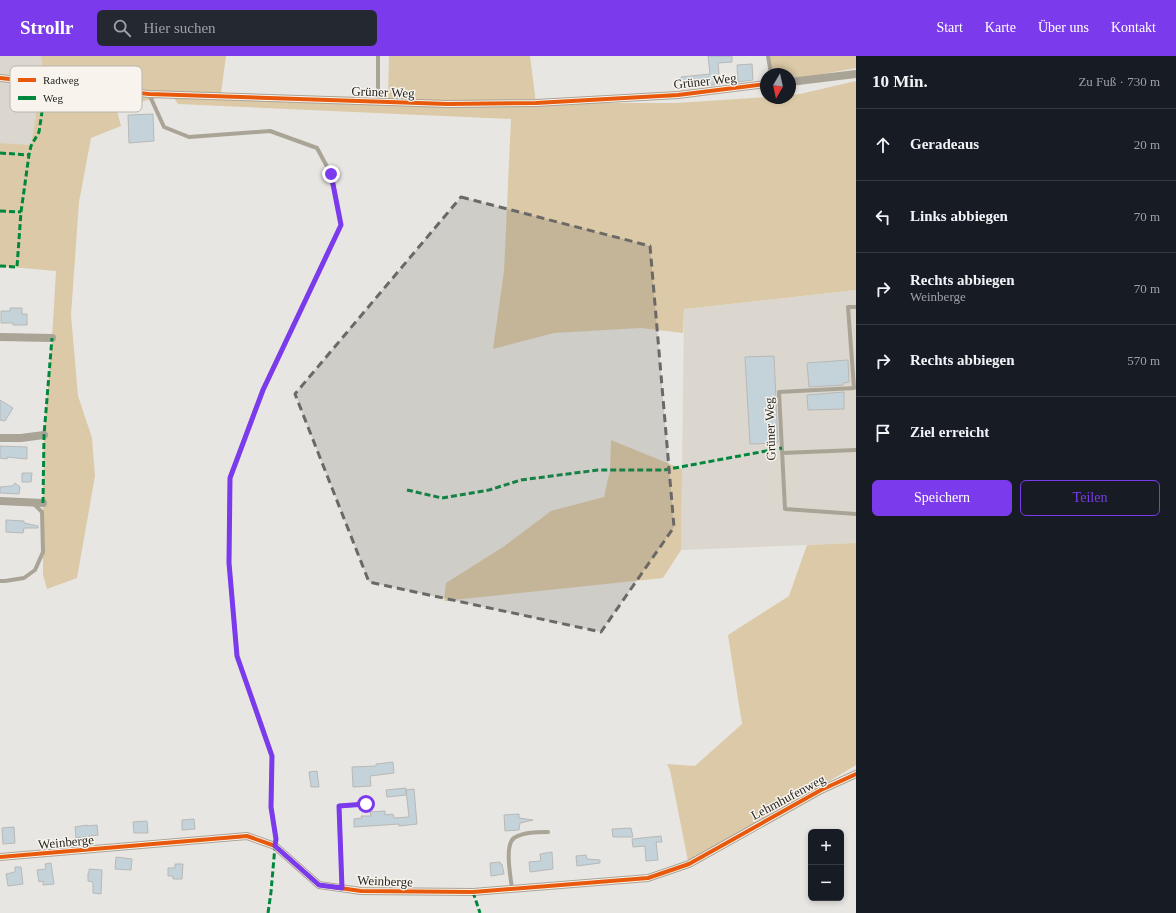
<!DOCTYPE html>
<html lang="de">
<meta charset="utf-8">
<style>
body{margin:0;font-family:"Times New Roman",serif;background:#242831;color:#f1f3f6}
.controls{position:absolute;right:12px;bottom:12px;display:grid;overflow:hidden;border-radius:6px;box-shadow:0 2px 6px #0003}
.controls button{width:36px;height:36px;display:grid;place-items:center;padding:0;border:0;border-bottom:1px solid #363941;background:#171b24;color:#f1f3f6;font:20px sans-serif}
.compass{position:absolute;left:760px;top:12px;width:36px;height:36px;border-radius:50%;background:#171b24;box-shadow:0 2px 6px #0003;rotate:189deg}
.stop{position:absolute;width:12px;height:12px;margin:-9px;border:3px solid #7c3aed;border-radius:50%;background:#fff}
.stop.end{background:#7c3aed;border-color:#fff;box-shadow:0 1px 4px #0008}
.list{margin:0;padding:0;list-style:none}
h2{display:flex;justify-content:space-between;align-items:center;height:52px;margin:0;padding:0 16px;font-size:17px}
h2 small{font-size:13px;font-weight:400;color:#9ea1a6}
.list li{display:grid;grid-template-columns:26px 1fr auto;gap:12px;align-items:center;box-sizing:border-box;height:72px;padding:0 16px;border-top:1px solid #363941}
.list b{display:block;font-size:15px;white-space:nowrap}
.list p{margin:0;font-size:13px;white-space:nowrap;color:#9ea1a6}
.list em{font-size:13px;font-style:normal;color:#9ea1a6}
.actions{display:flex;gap:8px;padding:12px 16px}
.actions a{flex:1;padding:9px 0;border:1px solid #7c3aed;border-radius:6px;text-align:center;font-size:14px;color:#7c3aed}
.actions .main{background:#7c3aed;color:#fff}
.icon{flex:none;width:22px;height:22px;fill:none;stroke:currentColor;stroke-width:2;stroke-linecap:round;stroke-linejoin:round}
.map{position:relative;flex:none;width:856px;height:857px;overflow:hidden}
header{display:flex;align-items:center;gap:24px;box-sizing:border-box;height:56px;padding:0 20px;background:#7c3aed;color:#fff}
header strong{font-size:19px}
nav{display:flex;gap:22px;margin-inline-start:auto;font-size:14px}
.search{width:280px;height:36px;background:#242831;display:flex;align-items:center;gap:10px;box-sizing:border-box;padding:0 14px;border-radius:6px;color:#9ea1a6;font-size:15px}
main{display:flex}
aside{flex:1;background:#171b24}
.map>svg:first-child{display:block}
</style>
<header>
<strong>Strollr</strong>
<div class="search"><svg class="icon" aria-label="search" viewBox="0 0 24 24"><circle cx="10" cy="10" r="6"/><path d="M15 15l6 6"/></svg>Hier suchen</div>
<nav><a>Start</a><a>Karte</a><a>Über uns</a><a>Kontakt</a></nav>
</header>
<main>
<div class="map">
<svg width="856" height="857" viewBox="0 0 856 857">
<rect width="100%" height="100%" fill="#e8e6e2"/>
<!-- built -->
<path fill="#dbd7ce" d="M0,0H41L43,16L31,90L0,87Z
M856,234V487L681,494L684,253Z"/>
<!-- green -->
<path fill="#dbc9a7" d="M41,0H226L221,37L388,42L389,0H530L536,47H676L766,41V42H790V39L800,38L856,25V234L684,253L683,277L641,272L554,277L493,293L504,215L511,63L178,48L172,39L116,51L121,70L91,82L79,146L71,259L78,340L92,382L95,420L77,522L47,533L43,519V447L44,379L52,283L56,215L0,210V87L31,89L43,16Z
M768,0H856V12L790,24V18H771Z
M611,384L682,413L681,494L663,522L444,545L446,527L503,491L551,455L604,441L610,414Z
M856,487V709L689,810L670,714L667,708L695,710L742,668L728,579L789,540L807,489Z"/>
<!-- building -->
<path fill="#c4d3da" stroke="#b8b8b7" d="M708,0H732V6L718,7L720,28L682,33L681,21L710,18Z
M752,8L753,24L738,26L737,9Z
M153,58L154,85L129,87L128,59Z
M10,252H22V258H27V269H13V267H1V255H10Z
M774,300L778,387L750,388L745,301Z
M848,304L849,326L843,327V329L809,331L807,307Z
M844,336V353L808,354L807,339Z
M0,344L13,352L5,365L0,364Z
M0,390L27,391V403L7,401V403L0,402Z
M22,417H32L31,426H22Z
M15,427L20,431L19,438L0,437V431L12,430Z
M6,464L24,465V467L38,470V472H24L23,477L6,476Z
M393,706L394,717L370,720L371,730L353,731L352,711L376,710V708Z
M317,715L319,731H311L309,716Z
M406,732V739L387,741L386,734Z
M414,733L417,768L399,770V768L354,771V763L362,762L361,760H371L370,756L385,755V759L393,758L394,762L409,761L406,734Z
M519,758V762L533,764L520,767L519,774L505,775L504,759Z
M194,763L195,773L182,774V764Z
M147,765L148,777H134L133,766Z
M87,769V770L97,769L98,779L76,782L75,771Z
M14,771L15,787L3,788L2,772Z
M631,772L633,781H613L612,773Z
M661,780L662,786H656L658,804L646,805L645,790L633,791L632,783Z
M552,796L553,813L530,816L529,806L541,805L540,798Z
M586,799L587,803L600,804V807L577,810L576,800Z
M116,801L132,803L131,814L115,813Z
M500,806V808H502L504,818L491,820L490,807Z
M51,807L54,828L43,829V825L39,826L37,814L46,813L45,808Z
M175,808H183L182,823H173V820H168V812H175Z
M15,811H21L23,828L8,830L6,818L15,816Z
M89,813L102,814L101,838L93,837V826L88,825V817H89Z"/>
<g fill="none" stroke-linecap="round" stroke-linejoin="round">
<!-- service -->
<path stroke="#aaa497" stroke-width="4" d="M378,0V46
M768,0L771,18
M149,38L164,71L189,81L270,75L317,92L331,118L341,169L263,333L230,422L229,507L237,600L272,700L271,751L276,783L275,790
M856,251H848L854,332L779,336L785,453L856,458
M782,397L856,394
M0,525H5L24,522L35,514L43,496L42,456L33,447
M342,832L339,750L366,748
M512,833C511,822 504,789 514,782C524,776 537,776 548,776"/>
<!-- minor -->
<path stroke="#aaa497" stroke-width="8" d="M0,22L149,38L448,48L536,47L678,39L766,28
M790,26L856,18
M0,281L52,282
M0,382H21L44,379
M0,445L43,447
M0,801L247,780L275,790L319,829L361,835L473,836L648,822L689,808L821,734L856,718"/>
<!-- quiet -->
<path stroke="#00873e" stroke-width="3" stroke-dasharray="6 3" stroke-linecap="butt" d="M0,97L29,99
M0,155L21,156
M0,210L17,211L21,156L29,99L31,90L39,76L43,49L50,41L54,27
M407,434L442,442L489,434L521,424L598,414H664L782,392
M43,447L44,379L52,282
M473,836L480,857
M268,857L271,836L275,790"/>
<!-- cycleway casing -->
<g stroke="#f8f4ed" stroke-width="6">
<path id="cycleway" d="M0,22L149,38L448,48L536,47L678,39L766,28
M0,801L247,780L275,790L319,829L361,835L473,836L648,822L689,808L821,734L856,718"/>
</g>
<!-- cycleway -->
<use href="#cycleway" stroke="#e8590c" stroke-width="4"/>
</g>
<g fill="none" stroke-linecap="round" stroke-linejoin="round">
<!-- route -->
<path stroke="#7c3aed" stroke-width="5" d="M331,118L341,169L263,334L230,422L229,507L237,600L272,700L271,751L276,783L275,790L319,829L342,832L339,750L366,748"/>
</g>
<!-- marked area -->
<path fill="#6b6966" fill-opacity="0.2" stroke="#6b6966" stroke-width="3" stroke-dasharray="8 5" stroke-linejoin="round" d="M461,141L650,190L674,471L601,576L369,526L295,338Z"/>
<g text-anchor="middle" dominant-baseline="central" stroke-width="3" stroke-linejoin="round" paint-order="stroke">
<!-- street labels -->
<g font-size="13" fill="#272623" stroke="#f8f4ed">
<text transform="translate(705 25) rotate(-6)">Grüner Weg</text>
<text transform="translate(383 36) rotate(2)">Grüner Weg</text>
<text transform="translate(770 373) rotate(-92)">Grüner Weg</text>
<text transform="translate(788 741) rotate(-28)">Lehmhufenweg</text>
<text transform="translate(66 786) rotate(-5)">Weinberge</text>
<text transform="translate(385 825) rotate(2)">Weinberge</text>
</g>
</g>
<!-- legend -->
<rect x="10" y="10" width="132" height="46" rx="6" fill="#f8f4ed" stroke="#b9b6b0" stroke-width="1"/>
<rect x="18" y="22" width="18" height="4" fill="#e8590c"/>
<rect x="18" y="40" width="18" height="4" fill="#00873e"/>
<g font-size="11" fill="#272623">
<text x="43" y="28">Radweg</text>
<text x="43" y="46">Weg</text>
</g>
</svg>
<div class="controls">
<button>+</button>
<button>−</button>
</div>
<svg class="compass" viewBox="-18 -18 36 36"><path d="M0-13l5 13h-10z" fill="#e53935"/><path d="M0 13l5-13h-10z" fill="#9ea1a6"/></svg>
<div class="stop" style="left:366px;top:748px"></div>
<div class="stop end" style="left:331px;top:118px"></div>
</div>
<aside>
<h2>10 Min.<small>Zu Fuß · 730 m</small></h2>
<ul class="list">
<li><svg class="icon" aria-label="ahead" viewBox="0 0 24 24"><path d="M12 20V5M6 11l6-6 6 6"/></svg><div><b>Geradeaus</b></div><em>20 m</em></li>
<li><svg class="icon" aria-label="left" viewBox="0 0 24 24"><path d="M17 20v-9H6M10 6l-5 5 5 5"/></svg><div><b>Links abbiegen</b></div><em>70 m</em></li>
<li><svg class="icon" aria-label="right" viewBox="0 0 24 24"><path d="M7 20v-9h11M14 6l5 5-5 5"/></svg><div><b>Rechts abbiegen</b><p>Weinberge</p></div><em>70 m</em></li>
<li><svg class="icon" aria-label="right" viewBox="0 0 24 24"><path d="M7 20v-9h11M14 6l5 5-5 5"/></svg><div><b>Rechts abbiegen</b></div><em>570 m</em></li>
<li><svg class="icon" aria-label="arrive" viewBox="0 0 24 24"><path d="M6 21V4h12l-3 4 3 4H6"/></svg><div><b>Ziel erreicht</b></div></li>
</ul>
<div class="actions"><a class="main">Speichern</a><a>Teilen</a></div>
</aside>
</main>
